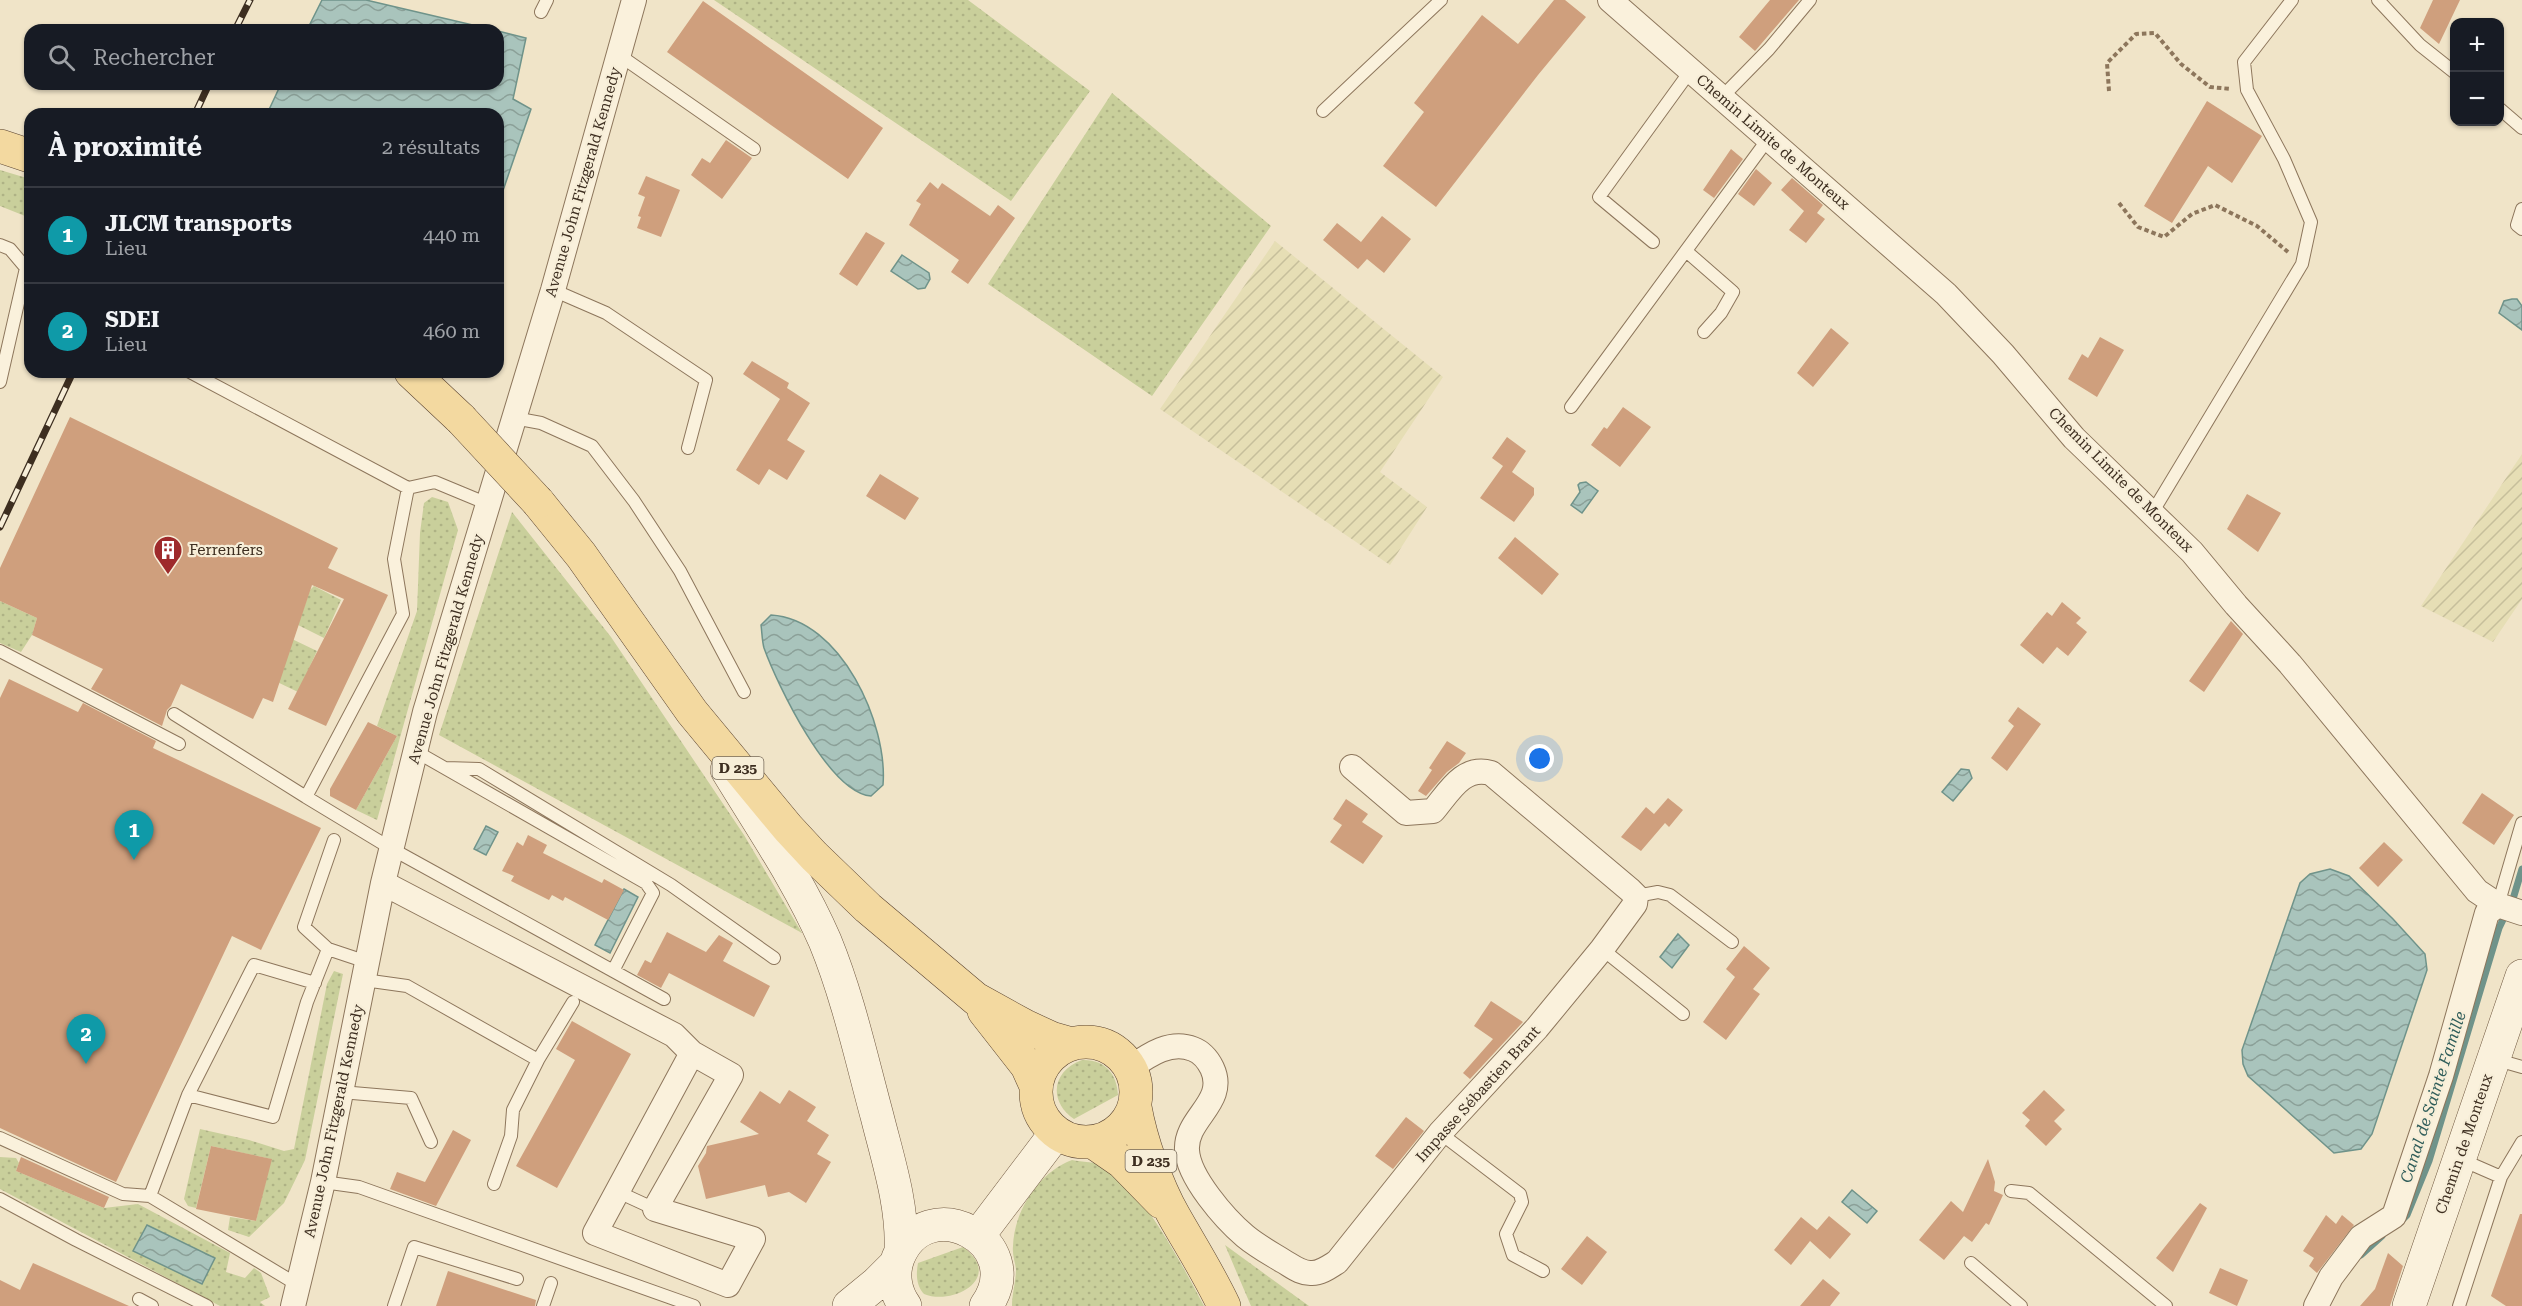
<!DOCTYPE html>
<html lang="fr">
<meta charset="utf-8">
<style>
body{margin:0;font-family:"Roboto Serif",serif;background:#242831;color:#f1f3f6}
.controls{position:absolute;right:18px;top:18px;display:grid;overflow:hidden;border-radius:12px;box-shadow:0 2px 4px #0004}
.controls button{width:54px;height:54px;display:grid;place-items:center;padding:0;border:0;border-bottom:2px solid #363941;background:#171b24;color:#f1f3f6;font:30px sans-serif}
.you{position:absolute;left:1540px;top:759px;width:21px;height:21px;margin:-15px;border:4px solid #fff;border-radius:50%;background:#1a73e8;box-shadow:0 0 0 9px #1a73e833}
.badge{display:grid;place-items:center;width:39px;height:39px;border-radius:50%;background:#ea580c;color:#fff;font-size:20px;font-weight:700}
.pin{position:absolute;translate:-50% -50px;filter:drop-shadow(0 2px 3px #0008)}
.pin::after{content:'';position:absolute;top:32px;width:21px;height:18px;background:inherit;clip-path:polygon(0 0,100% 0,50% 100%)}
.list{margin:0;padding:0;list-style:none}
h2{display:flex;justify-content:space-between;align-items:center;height:78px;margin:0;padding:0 24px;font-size:26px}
h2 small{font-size:20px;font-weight:400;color:#9ea1a6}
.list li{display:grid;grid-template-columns:39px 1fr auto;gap:18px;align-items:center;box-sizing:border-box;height:96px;padding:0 24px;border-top:2px solid #363941}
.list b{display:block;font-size:22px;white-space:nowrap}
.list p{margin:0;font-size:20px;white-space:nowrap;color:#9ea1a6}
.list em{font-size:20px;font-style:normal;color:#9ea1a6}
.icon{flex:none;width:33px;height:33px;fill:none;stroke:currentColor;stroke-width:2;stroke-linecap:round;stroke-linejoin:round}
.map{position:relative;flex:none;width:2522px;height:1306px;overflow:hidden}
.search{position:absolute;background:#171b24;box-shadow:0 2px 4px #0004;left:24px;top:24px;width:480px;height:66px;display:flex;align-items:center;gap:15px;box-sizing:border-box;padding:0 21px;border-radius:18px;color:#9ea1a6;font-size:22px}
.panel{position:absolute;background:#171b24;box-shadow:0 2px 4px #0004;left:24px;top:108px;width:480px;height:270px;border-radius:18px}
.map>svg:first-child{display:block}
</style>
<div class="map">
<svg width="2522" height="1306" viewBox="0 0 2522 1306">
<defs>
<pattern id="farmland-furrows" width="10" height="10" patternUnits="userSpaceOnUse" patternTransform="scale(1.5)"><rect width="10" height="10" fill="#e6deb5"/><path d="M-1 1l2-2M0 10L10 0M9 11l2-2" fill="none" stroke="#c6bf9b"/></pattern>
<pattern id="grass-dots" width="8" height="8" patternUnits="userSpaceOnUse" patternTransform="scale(1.5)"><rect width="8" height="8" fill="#c9cf9b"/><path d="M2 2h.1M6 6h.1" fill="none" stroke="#aeb285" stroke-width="1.8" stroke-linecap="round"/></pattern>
<pattern id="water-waves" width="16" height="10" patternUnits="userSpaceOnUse" patternTransform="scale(1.5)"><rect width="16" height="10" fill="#a9c4bc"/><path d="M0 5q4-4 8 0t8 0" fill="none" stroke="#8ba098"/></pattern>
</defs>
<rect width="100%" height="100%" fill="#f0e4c8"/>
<!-- farmland -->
<path fill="url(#farmland-furrows)" d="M1275,241L1443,377L1380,472L1427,507L1390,565L1160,409Z
M2522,454V599L2493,642L2421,606Z"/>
<!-- grass -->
<path fill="url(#grass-dots)" d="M714,0H968L1090,91L1011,201Z
M1112,93L1271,226L1152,396L988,284Z
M0,170L30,179V218L0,206Z
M432,497L448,502L458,530L377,820L356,810L397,736L377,726L417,611L420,533L424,503Z
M512,512L611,637L744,835L802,933L439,735Z
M314,586L341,600L324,638L298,625L310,590Z
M0,601L37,618L32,635L21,652L0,643Z
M292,639L317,651L298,692L271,679Z
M334,971L343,974L305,1160L284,1203L249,1237L228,1230L230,1217L256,1221L271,1159L211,1146L196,1208L188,1206L184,1199L200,1129L249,1140L284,1151L294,1149L327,984Z
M1082,1060C1104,1059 1117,1073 1118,1095L1074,1119C1048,1101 1052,1071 1082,1060Z
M0,1157L16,1158L19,1163L16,1171L104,1208L138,1204L230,1253L226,1272L245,1278L254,1268L261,1273L270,1297L260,1302L265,1306H220L0,1189Z
M1072,1160C1082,1162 1096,1162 1104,1166C1140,1184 1185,1270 1204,1306H1012C1012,1294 1016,1281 1016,1269C1015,1262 1012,1254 1013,1246C1014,1211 1039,1172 1072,1160Z
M1225,1245L1309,1306H1251Z
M963,1247C1005,1278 953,1306 924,1294C916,1285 916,1274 918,1263Z"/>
<!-- water -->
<path fill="url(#water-waves)" stroke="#6f938a" stroke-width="1.5" d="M322,0H366L494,30H307Z
M498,31L526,38L513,99L531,109L498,205V114H267L281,84H498Z
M902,255L929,273L930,279L925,288L918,289L891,271Z
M2512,299H2517L2522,306V330L2499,313L2504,301Z
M1586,482L1598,491L1582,513L1571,505L1580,492L1578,485L1580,483Z
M771,615C841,619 888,724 883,785L871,796C829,793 777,684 764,648C762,641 762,632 761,625Z
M1961,769L1969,770L1972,778L1953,801L1942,792Z
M486,826L498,832L486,855L474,849Z
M2330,869L2349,876L2393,919L2425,954L2427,970L2372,1134L2361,1149L2334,1153L2248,1076L2243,1064L2242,1050L2300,883L2310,874Z
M624,889L638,897L610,953L595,945Z
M1678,934L1689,945L1672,968L1660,957Z
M1852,1190L1877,1211L1867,1223L1842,1202Z
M147,1225L215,1258L202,1284L133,1251Z"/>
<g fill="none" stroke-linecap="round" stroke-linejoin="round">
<!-- stream -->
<path stroke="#6f938a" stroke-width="7" d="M2402,1220L2407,1215L2429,1161L2499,928L2513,899L2522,869
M2361,1255L2382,1236"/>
</g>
<!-- building -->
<path fill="#cf9f7d" d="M1554,0H1565L1586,17L1538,75L1436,207L1383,166L1424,112L1414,103L1482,15L1518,44Z
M1770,0H1799L1755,51L1739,37Z
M2433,0H2460L2439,44L2420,28Z
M703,1L883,128L848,179L667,52Z
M2207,101L2262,136L2232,183L2208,166L2172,223L2144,206Z
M726,140L752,158L722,199L691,175L702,158L710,163Z
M1731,149L1743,159L1714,198L1703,190Z
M1756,169L1772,183L1754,206L1738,194Z
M646,176L680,190L661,237L637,228L641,217L638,216L645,197L638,194Z
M1792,178L1823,205L1817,213L1825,219L1806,243L1789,230L1804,211L1781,190Z
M930,182L938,189L942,183L990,216L998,205L1015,218L968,284L951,272L959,260L909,225L921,204L916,201Z
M1382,216L1411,239L1384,273L1367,259L1358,269L1323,240L1337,223L1361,242Z
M866,232L885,243L857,286L839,274Z
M1831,328L1849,343L1813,387L1797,373Z
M2100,337L2124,350L2097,397L2068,379L2082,354L2088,358Z
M752,361L789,383L787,388L810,403L787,440L805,451L787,480L769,469L759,485L736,470L780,399L743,374Z
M1623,407L1651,427L1620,467L1591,445L1604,427L1607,429Z
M70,417L338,548L328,568L388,595L326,726L288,709L344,599L312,585L273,702L263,698L253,719L181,684L171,706L167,710L162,726L91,689L103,669L32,635L37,618L0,601V568Z
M1507,437L1526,451L1512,472L1534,488V495L1514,522L1480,498L1503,466L1492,458Z
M880,474L919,498L905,520L866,496Z
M2247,494L2281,513L2258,552L2227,529Z
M1515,537L1559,574L1542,595L1498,558Z
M2062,602L2081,618L2076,623L2087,632L2068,656L2057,647L2043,664L2020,645L2047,612L2052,616Z
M2231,621L2243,634L2204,692L2189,681Z
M9,679L78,712L83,703L156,741L153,748L321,828L261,950L232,936L116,1182L0,1128V698Z
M2018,707L2041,724L2007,771L1991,758L2014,726L2008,721Z
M368,722L397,736L356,810L330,796V789Z
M1447,741L1466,753L1459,763L1447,772L1426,796L1418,791L1432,770L1429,768Z
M2482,793L2514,815L2494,845L2462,823Z
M1668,798L1683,810L1669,827L1665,823L1641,851L1621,837L1646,807L1654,814Z
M1346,799L1368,814L1362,822L1383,836L1363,864L1330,842L1342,825L1333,819Z
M528,835L547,845L543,853L602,883L604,879L624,890L608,920L565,897L563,901L552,895L549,900L511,881L514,876L502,871L517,842L523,846Z
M2384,842L2403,860L2378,887L2359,868Z
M667,932L706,952L719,935L733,943L723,961L770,986L754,1017L669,973L661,988L637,975L645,960L651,963Z
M1744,946L1770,968L1753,989L1760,994L1726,1040L1703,1022L1735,977L1726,969Z
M1491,1001L1523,1022L1470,1079L1463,1073L1493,1039L1474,1026Z
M572,1021L631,1054L557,1188L516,1166L575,1060L556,1049Z
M789,1090L816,1107L807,1121L829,1135L817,1154L831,1162L806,1203L789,1192L768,1197L765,1185L706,1199L698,1166L706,1153L707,1146L759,1134L740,1122L760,1091L780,1104Z
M2044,1090L2065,1110L2054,1121L2062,1129L2046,1146L2025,1126L2030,1120L2022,1113Z
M1406,1117L1424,1131L1393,1169L1375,1156Z
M453,1130L471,1140L436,1206L390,1189L397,1172L425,1182Z
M211,1146L272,1159L256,1221L196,1209Z
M21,1157L109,1197L104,1208L16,1171Z
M1988,1159L1995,1182L1994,1191L2003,1195L1989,1225L1986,1223L1972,1242L1964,1236L1944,1260L1919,1240L1951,1201L1963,1212Z
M2200,1203L2207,1208L2173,1272L2156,1258Z
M2520,1214H2522V1306H2506L2491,1296Z
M2326,1215L2336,1224L2342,1215L2354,1225L2317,1273L2309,1266L2314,1258L2303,1251Z
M1829,1216L1851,1234L1830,1259L1810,1241L1791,1265L1774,1250L1801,1217L1817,1230Z
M1587,1236L1607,1252L1582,1285L1561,1269Z
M2388,1253L2403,1266L2390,1306H2360L2375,1289Z
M33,1263L129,1306H0V1280L20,1290Z
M2220,1268L2248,1280L2237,1306L2209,1293Z
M448,1271L536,1300L535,1306H436Z
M1823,1279L1840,1293L1830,1306H1800Z"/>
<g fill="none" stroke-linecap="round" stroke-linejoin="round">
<!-- lane casing -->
<g stroke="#8d765c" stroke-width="14">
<path id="lane" d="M2378,0L2420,45L2454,72
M541,12L547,0
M619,55L754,149
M1722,97L1769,49L1810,0
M2500,109L2522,128
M1323,111L1441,0
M2522,209L2517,225L2522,229
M1653,242L1599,197L1691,70
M0,245L10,249L26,268L0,382
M1686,251L1733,292L1721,313L1704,332
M553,290L606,313L706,380L688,448
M190,372L408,488L435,482L488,504
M1571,407L1768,139
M514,418L541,423L592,446L634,501L680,571L744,692
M408,488L394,559L403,614L306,797L392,849L664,999
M2152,513L2302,264L2311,222L2284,159L2247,90L2244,62L2292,0
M0,651L179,744
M174,714L306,797
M415,751L646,883L653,893L613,971
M446,768L479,769L671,885L774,958
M1636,896L1658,892L1670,895L1732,942
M2498,905L2522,823
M328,949L304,927L334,840
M1602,949L1683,1014
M364,980L407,986L538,1060L513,1110L511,1136L494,1184
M2494,1059L2522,1067
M538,1060L573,1002
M341,1092L411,1098L431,1142
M188,1095L273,1117L307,1002L328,949L367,962
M1440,1133L1520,1194L1522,1202L1506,1234L1513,1255L1543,1271
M0,1138L123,1194L150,1196
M2501,1177L2522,1142
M323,1182L359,1187L694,1306
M616,1191L655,1209
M2011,1191L2029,1193L2166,1306
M0,1199L76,1240L207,1306
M1971,1263L2021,1306
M298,1285L150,1196L188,1095L254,965L315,983
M139,1299L152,1306
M394,1306L414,1247L517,1279
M543,1306L551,1283
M2459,1306L2501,1177L2462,1160"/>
</g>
<!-- street casing -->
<g stroke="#8d765c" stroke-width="26">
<path id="street" d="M1610,0L1946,294L2003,354L2074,438L2192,552L2236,605L2290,664L2477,891L2498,905L2522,913
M383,883L674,1035L692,1053L595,1233L728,1285L753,1239L655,1209L731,1075L692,1053
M1130,1068C1149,1055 1170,1040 1193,1049C1201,1052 1208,1060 1212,1068C1228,1102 1185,1118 1187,1150C1188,1177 1225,1219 1245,1236C1257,1246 1270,1253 1283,1261C1292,1266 1301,1274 1312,1273C1321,1273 1329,1267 1337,1262L1440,1133L1537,1028L1602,949L1635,904L1636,896L1630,890L1491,773C1463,765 1449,792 1433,811L1406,813L1352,767
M293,1306L323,1182L383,883L425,712L553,290L634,0
M2316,1306L2331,1277L2361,1237L2394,1216L2441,1076L2487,913L2498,905"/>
</g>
<!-- secondary casing -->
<g stroke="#6f573f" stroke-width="34">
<path id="secondary" d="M727,770C761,826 799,881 825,941C848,997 861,1057 877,1116C888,1160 903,1205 901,1251
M978,1236L1056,1133
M849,1306L877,1283L896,1264
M905,1306C895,1292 892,1274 898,1258C926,1187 1031,1242 986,1306
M2409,1306L2522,976"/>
</g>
<!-- primary casing -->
<g stroke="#5b4430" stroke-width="34">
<path id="primary" d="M0,146L30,156
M411,372L461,419
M538,502L581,555L692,712L788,828L814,856L868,908L976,999L1025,1026L1051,1038L1072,1044
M984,1011L1027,1066L1036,1086
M1036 1092a50 50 0 1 1 100 0a50 50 0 1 1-100 0Z
M1135,1107C1141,1141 1157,1186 1174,1216C1191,1246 1209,1274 1224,1306
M1093,1142L1122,1162L1161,1202"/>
</g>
<!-- path -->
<path stroke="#8d765c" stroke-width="4" stroke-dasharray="4.5 3" stroke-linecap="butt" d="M2109,91L2107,63L2136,34L2155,33L2181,64L2210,87L2231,89
M2119,203L2138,227L2164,237L2192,214L2215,205L2257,226L2288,252"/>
<!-- lane -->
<use href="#lane" stroke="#faf1dc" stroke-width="12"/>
<!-- street -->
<use href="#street" stroke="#faf1dc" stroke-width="24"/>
<!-- secondary -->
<use href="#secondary" stroke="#faf1dc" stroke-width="33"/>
<!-- primary -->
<use href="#primary" stroke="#f3d9a0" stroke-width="33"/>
<!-- rail casing -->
<g stroke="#3d2e20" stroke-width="7">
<path id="rail" d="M235,30L250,0
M195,114L209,84
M0,527L73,372"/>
</g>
<!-- rail -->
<use href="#rail" stroke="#f7eed8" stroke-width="4.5" stroke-dasharray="14" stroke-linecap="butt"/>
<!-- primary-bridge casing -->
<g stroke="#5b4430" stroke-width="34" stroke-linecap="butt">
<path id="primary-bridge" d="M461,419L538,502"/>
</g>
<!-- primary-bridge -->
<use href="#primary-bridge" stroke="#f3d9a0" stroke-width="33"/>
</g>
<!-- icons -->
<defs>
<g id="building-pin" transform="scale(1.5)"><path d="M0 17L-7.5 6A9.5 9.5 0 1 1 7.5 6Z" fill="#9e2a2b" stroke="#f7eed8"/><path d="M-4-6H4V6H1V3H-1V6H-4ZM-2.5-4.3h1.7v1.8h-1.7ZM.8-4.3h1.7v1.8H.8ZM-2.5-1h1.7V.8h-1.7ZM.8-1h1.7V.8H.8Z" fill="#fff"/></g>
</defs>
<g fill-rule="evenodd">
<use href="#building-pin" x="168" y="550"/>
</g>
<g text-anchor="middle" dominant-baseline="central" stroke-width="4.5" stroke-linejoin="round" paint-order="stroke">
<!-- shield labels -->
<g fill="#f7eed8" stroke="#756857" stroke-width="1.5">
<rect x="712.5" y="757" width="51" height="22" rx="4.5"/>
<rect x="1125.5" y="1150" width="51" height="22" rx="4.5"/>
</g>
<g font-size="14" font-weight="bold" fill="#3d2e20">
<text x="738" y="768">D 235</text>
<text x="1151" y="1161">D 235</text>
</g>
<!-- street labels -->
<g font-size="15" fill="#3d2e20" stroke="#f7eed8">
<text transform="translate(1773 142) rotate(41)">Chemin Limite de Monteux</text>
<text transform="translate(583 182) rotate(-74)">Avenue John Fitzgerald Kennedy</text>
<text transform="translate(2121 480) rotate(45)">Chemin Limite de Monteux</text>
<text transform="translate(446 649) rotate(-74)">Avenue John Fitzgerald Kennedy</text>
<text transform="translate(1478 1094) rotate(-48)">Impasse Sébastien Brant</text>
<text transform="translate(334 1121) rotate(-78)">Avenue John Fitzgerald Kennedy</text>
<text transform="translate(2464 1144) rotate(-71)">Chemin de Monteux</text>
</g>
<!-- poi labels -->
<g font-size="15" fill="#3d2e20" stroke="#f7eed8" text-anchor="start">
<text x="189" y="550">Ferrenfers</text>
</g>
<!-- water labels -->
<g font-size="16" font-style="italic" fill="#2f5d5a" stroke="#f7eed8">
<text transform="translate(2433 1097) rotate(-72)">Canal de Sainte Famille</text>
</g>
</g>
</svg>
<div class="controls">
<button>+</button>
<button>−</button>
</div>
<div class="you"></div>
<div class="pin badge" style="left:134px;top:860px;background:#0f9aa8">1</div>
<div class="pin badge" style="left:86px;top:1064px;background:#0f9aa8">2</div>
<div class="search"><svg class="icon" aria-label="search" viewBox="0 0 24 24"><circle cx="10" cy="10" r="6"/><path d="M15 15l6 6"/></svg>Rechercher</div>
<section class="panel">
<h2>À proximité<small>2 résultats</small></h2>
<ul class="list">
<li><span class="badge" style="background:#0f9aa8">1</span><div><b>JLCM transports</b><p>Lieu</p></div><em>440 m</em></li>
<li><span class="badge" style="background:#0f9aa8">2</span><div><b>SDEI</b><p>Lieu</p></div><em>460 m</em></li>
</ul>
</section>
</div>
